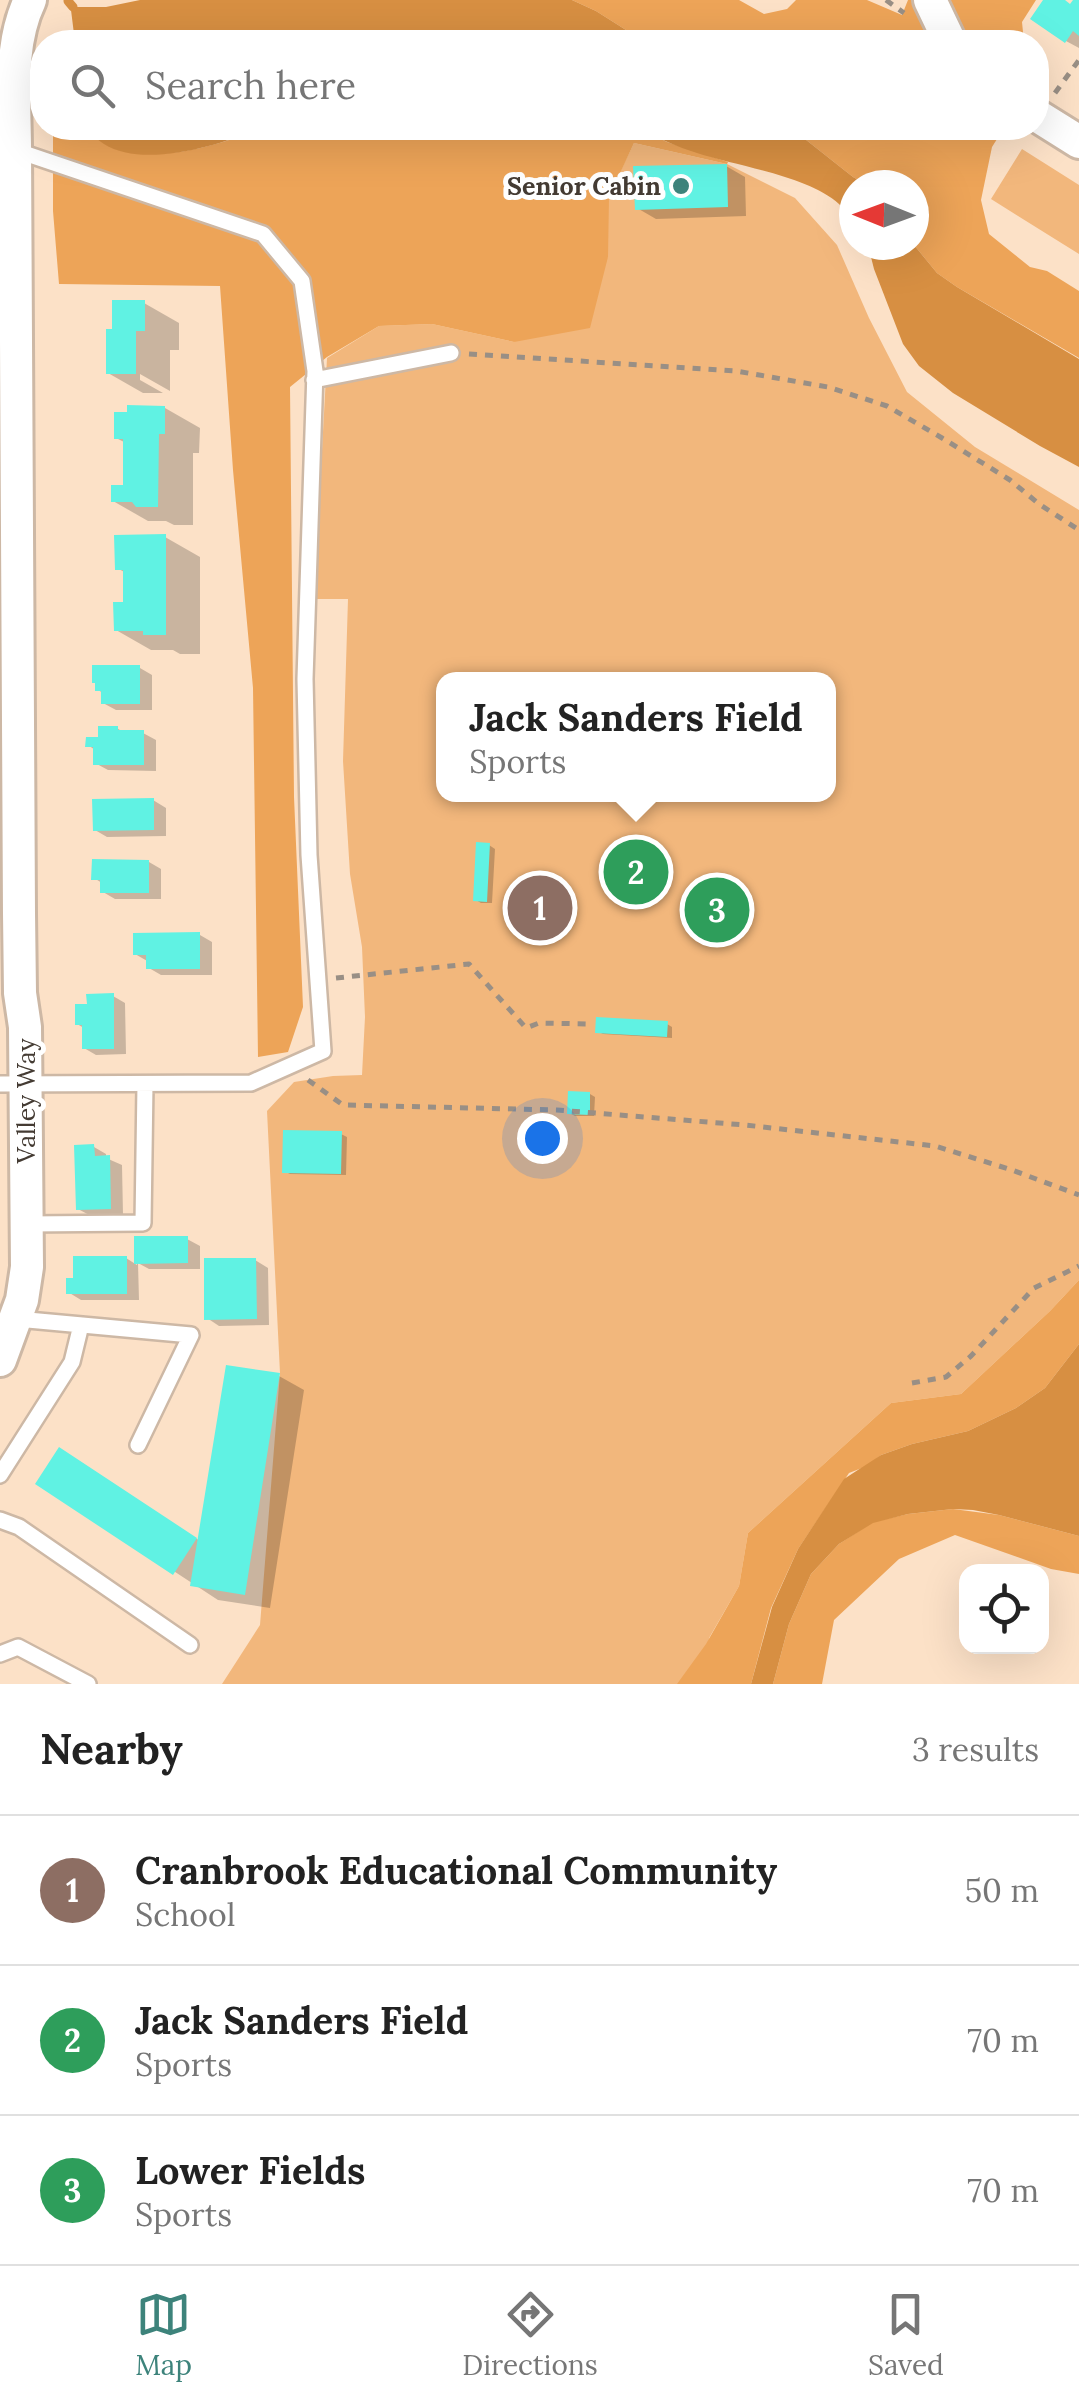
<!DOCTYPE html>
<style>
body{margin:0;font-family:Lora,serif;background:#f2f2f2;color:#222}
.controls{position:absolute;right:30px;bottom:30px;display:grid;overflow:hidden;border-radius:20px;box-shadow:0 10px 40px #0002}
.controls button{width:90px;height:90px;display:grid;place-items:center;padding:0;border:0;border-bottom:2px solid #e0e0e0;background:#fff;color:#222;font:50px sans-serif}
.compass{position:absolute;left:839px;top:170px;width:90px;height:90px;border-radius:50%;background:#fff;box-shadow:0 10px 40px #0002;rotate:271deg}
.you{position:absolute;left:542px;top:1138px;width:35px;height:35px;margin:-25px;border:8px solid #fff;border-radius:50%;background:#1a73e8;box-shadow:0 0 0 15px #1a73e833}
.badge{display:grid;place-items:center;width:65px;height:65px;border-radius:50%;background:#3d837b;color:#fff;font-size:32px;font-weight:700}
.pin{position:absolute;translate:-50% -50%;border:5px solid #fff;box-shadow:0 2px 10px #0006}
.popup{position:absolute;left:436px;top:672px;width:400px;height:130px;box-sizing:border-box;display:grid;place-content:center;border-radius:20px;background:#fff;filter:drop-shadow(0 2px 8px #0005);font-size:32px;white-space:nowrap;color:#767676}
.popup b{font-size:38px;color:#222}
.popup::after{content:'';position:absolute;left:50%;top:100%;margin-left:-20px;border:20px solid transparent;border-top-color:#fff}
.list{margin:0;padding:0;list-style:none}
h2{display:flex;justify-content:space-between;align-items:center;height:130px;margin:0;padding:0 40px;font-size:42px}
h2 small{font-size:32px;font-weight:400;color:#767676}
.list li{display:grid;grid-template-columns:65px 1fr auto;gap:30px;align-items:center;box-sizing:border-box;height:150px;padding:0 40px;border-top:2px solid #e0e0e0}
.list b{display:block;font-size:38px;white-space:nowrap}
.list p{margin:0;font-size:32px;white-space:nowrap;color:#767676}
.list em{font-size:32px;font-style:normal;color:#767676}
.icon{flex:none;width:55px;height:55px;fill:none;stroke:currentColor;stroke-width:2;stroke-linecap:round;stroke-linejoin:round}
.map{position:relative;flex:none;width:1079px;height:1684px;overflow:hidden}
.search{position:absolute;background:#fff;box-shadow:0 10px 40px #0002;left:30px;right:30px;top:30px;height:110px;display:flex;align-items:center;gap:25px;box-sizing:border-box;padding:0 35px;border-radius:40px;color:#767676;font-size:38px}
.sheet{height:580px;background:#fff}
nav{display:flex;justify-content:space-around;align-items:center;box-sizing:border-box;height:140px;border-top:2px solid #e0e0e0;background:#fff;font-size:28px;color:#767676}
nav a{display:grid;justify-items:center;gap:5px}
nav .on{color:#3d837b}
.map>svg:first-child{display:block}
</style>
<div class="map">
<svg width="1079" height="1684" viewBox="0 0 1079 1684">
<rect width="100%" height="100%" fill="#fdf0e4"/>
<!-- built -->
<path fill="#fce1c7" fill-rule="evenodd" d="M0,0H1079V1684H0ZM42,42H1036V128H42ZM854,185H914V245H854ZM444,680H828V794H444ZM966,1572H1042V1646H966Z"/>
<!-- green -->
<path fill="#f2b77c" fill-rule="evenodd" d="M634,143L727,164L795,198L837,245L869,318L907,392L975,447L1079,510V1280L1050,1311L961,1394L891,1403L748,1533L739,1586L709,1638L705,1684H222L260,1625L280,1373L267,1111L294,1082L333,1076L362,1075L365,1017L362,947L350,874L343,761L348,599H314L327,358L379,326L432,324L514,342L608,257V197ZM444,680H828V794H444Z
M1022,149L1079,185V254L991,199Z"/>
<!-- forest -->
<path fill="#eda458" d="M572,0H739L764,14L787,9L796,0H867L902,15L908,0H1036L1022,22L1024,42H645L596,11Z
M53,128H86C96,137 105,146 119,150C161,162 222,145 260,128H639L667,142L728,162L727,164L634,143L609,197L608,257L590,328L514,342L432,324L379,326L327,357L290,387L294,797L303,1007L288,1052L258,1057L253,688L233,470L220,286L59,284L53,211Z
M791,128H1004L992,147L981,200L989,234L1030,267L1047,271L1079,291V358L957,287L937,273L914,245V185H867L853,177Z
M1079,1280V1344L1045,1388L1016,1408L968,1431L912,1444L881,1455L867,1466L849,1473L798,1549L771,1608L751,1684H677L706,1644L739,1586L748,1533L891,1403L961,1394L1050,1311Z
M953,1509L999,1515L1079,1536V1574L1051,1569L955,1535L899,1559L834,1620L822,1684H773L789,1624L811,1574L839,1544L873,1522L908,1514Z"/>
<!-- water -->
<path fill="#d78f42" d="M140,0H572L596,11L645,42H75L71,10L73,7H106Z
M86,128H260C222,145 143,169 104,144C97,140 92,133 86,128Z
M639,128H791L853,177L867,185H854V222C849,216 844,209 839,204C808,176 737,166 697,153C677,147 658,138 639,128Z
M868,245H914L937,273L957,287L1079,359V467L1040,446L953,393L919,366L903,344L874,269Z
M1079,1344V1536L999,1515L973,1510L953,1509L908,1514L873,1523L839,1544L811,1574L789,1624L773,1684H751L772,1607L798,1549L844,1479L881,1455L912,1444L968,1431L1016,1408L1045,1388Z"/>
<!-- shadow -->
<path fill="#0003" d="M1046,0H1063L1072,6L1076,0H1079V48L1066,41Z
M726,166L745,177L746,216L656,219L637,208Z
M144,303L179,323V350H170V391L140,374V380L163,393H143L108,373L114,332Z
M165,408L200,428L199,453H193V525H174L166,521H148L113,501L125,487L126,443L116,438Z
M165,537L200,557V654H180L173,650H151L116,630L126,605V573L117,568Z
M140,668L152,675V710H116L103,703V693L98,690Z
M117,728L124,733H143L156,740V771L108,770L95,763V750L88,745Z
M153,800L166,808V836L107,837L95,830Z
M489,845L495,849L492,903H481L476,900Z
M149,862L161,869V899H115L103,892L102,883L94,878Z
M200,935L212,942V975H161L149,968V962L135,954Z
M113,996L125,1003L126,1054L96,1055L84,1048V1028L77,1024L89,1006Z
M667,1024L672,1027V1038L603,1034L597,1031Z
M590,1094L595,1097L594,1116H575L569,1113Z
M341,1134L347,1137L346,1175L290,1174L284,1171Z
M94,1147L106,1154V1158L122,1165L123,1215L91,1216L78,1209Z
M137,1239H187L200,1246V1269H149L138,1263L139,1300H81L68,1292L75,1280L126,1258L137,1265Z
M255,1260L268,1268L269,1325L219,1326L207,1318Z
M279,1376L304,1390L270,1608L218,1600L39,1483L79,1461L200,1541Z"/>
<g fill="none" stroke-linecap="round" stroke-linejoin="round">
<!-- stream -->
<path stroke="#d78f42" stroke-width="9" d="M68,1L73,7"/>
</g>
<!-- building -->
<path fill="#60f2e3" d="M1043,0H1065L1070,4L1073,0H1079V36L1073,31L1065,43L1030,19Z
M727,164L728,207L635,210L633,166Z
M112,300H145V331H136V374H106V329H112Z
M127,405L165,406V434H159L158,507H136L132,502H111V485H123V439H114V412H127Z
M166,534V635H143V631H114L113,602H123V570H115L114,535Z
M92,665H140V704H101V691H95V683H92Z
M98,726H118V730H144V765H93V747H85L86,737H98Z
M154,798V830L93,831L92,799Z
M476,842L490,843L487,902L473,901Z
M92,859L149,860V893H100V880H91Z
M200,932V969H146V955H133V933Z
M114,993V1049H82V1025H75V1004H87L86,994Z
M596,1017L668,1021L667,1037L595,1033Z
M568,1091L590,1092V1115L567,1114Z
M283,1130L342,1131L341,1174L282,1173Z
M94,1144L95,1156L110,1155L111,1209L76,1210L74,1145Z
M134,1236H188V1263L134,1264Z
M73,1256H127V1294H66V1278H73Z
M204,1258H256L257,1319L204,1320Z
M226,1365L280,1373L245,1595L190,1586Z
M59,1447L197,1538L173,1575L35,1484Z"/>
<g fill="none" stroke-linecap="round" stroke-linejoin="round">
<!-- lane casing -->
<g stroke="#cdb8a5" stroke-width="20">
<path id="lane" d="M314,380L451,353
M0,1084L251,1083L323,1051L309,855L305,679L315,371L302,281L263,234L15,150
M27,1224L143,1223L145,1084
M17,1319L191,1335L138,1445
M0,1475L72,1362L81,1325
M0,1520L19,1527L190,1645
M0,1654L18,1647L88,1684"/>
</g>
<!-- street casing -->
<g stroke="#cdb8a5" stroke-width="38">
<path id="street" d="M930,0L950,42
M1036,115L1079,142
M0,1360L22,1300L27,1267L25,1027L20,993L19,913L15,150C15,100 8,46 30,0"/>
</g>
<!-- path -->
<path stroke="#998f85" stroke-width="5" stroke-dasharray="8 8" stroke-linecap="butt" d="M886,0L904,13
M1055,93L1079,60
M469,354L736,371L828,387L887,406L942,438L1010,480L1039,504L1079,530
M336,978L469,964L526,1028L539,1023L591,1024
M308,1080L343,1105L557,1110L745,1125L935,1146L1012,1170L1079,1195
M912,1383L946,1377L971,1356L1034,1288L1079,1266"/>
<!-- lane -->
<use href="#lane" stroke="#fff" stroke-width="15"/>
<!-- street -->
<use href="#street" stroke="#fff" stroke-width="32"/>
</g>
<!-- markers -->
<circle fill="#3d837b" stroke="#fff" stroke-width="4" cx="681" cy="186" r="10"/>
<g text-anchor="middle" dominant-baseline="central" stroke-width="10" stroke-linejoin="round" paint-order="stroke">
<!-- poi labels -->
<g font-size="25" font-weight="bold" fill="#443b33" stroke="#fff" text-anchor="end">
<text x="661" y="186">Senior Cabin</text>
</g>
<!-- street labels -->
<g font-size="25" fill="#443b33" stroke="#fff">
<text transform="translate(26 1101) rotate(-90)">Valley Way</text>
</g>
</g>
</svg>
<div class="controls">
<button><svg class="icon" aria-label="locate" viewBox="0 0 24 24"><circle cx="12" cy="12" r="6"/><path d="M12 2v4M12 18v4M2 12h4M18 12h4"/></svg></button>
</div>
<svg class="compass" viewBox="-18 -18 36 36"><path d="M0-13l5 13h-10z" fill="#e53935"/><path d="M0 13l5-13h-10z" fill="#767676"/></svg>
<div class="you"></div>
<div class="pin badge" style="left:540px;top:908px;background:#8d6e63">1</div>
<div class="pin badge" style="left:636px;top:872px;background:#2e9e5b">2</div>
<div class="popup"><b>Jack Sanders Field</b>Sports</div>
<div class="pin badge" style="left:717px;top:910px;background:#2e9e5b">3</div>
<div class="search"><svg class="icon" aria-label="search" viewBox="0 0 24 24"><circle cx="10" cy="10" r="6"/><path d="M15 15l6 6"/></svg>Search here</div>
</div>
<section class="sheet">
<h2>Nearby<small>3 results</small></h2>
<ul class="list">
<li><span class="badge" style="background:#8d6e63">1</span><div><b>Cranbrook Educational Community</b><p>School</p></div><em>50 m</em></li>
<li><span class="badge" style="background:#2e9e5b">2</span><div><b>Jack Sanders Field</b><p>Sports</p></div><em>70 m</em></li>
<li><span class="badge" style="background:#2e9e5b">3</span><div><b>Lower Fields</b><p>Sports</p></div><em>70 m</em></li>
</ul>
</section>
<nav>
<a class="on"><svg class="icon" aria-label="map" viewBox="0 0 24 24"><path d="M3 6l6-2 6 2 6-2v14l-6 2-6-2-6 2zM9 4v14M15 6v14"/></svg>Map</a>
<a><svg class="icon" aria-label="directions" viewBox="0 0 24 24"><path d="M12 3l9 9-9 9-9-9zM9 14v-3h6M13 9l2 2-2 2"/></svg>Directions</a>
<a><svg class="icon" aria-label="saved" viewBox="0 0 24 24"><path d="M7 4h10v16l-5-4-5 4z"/></svg>Saved</a>
</nav>
